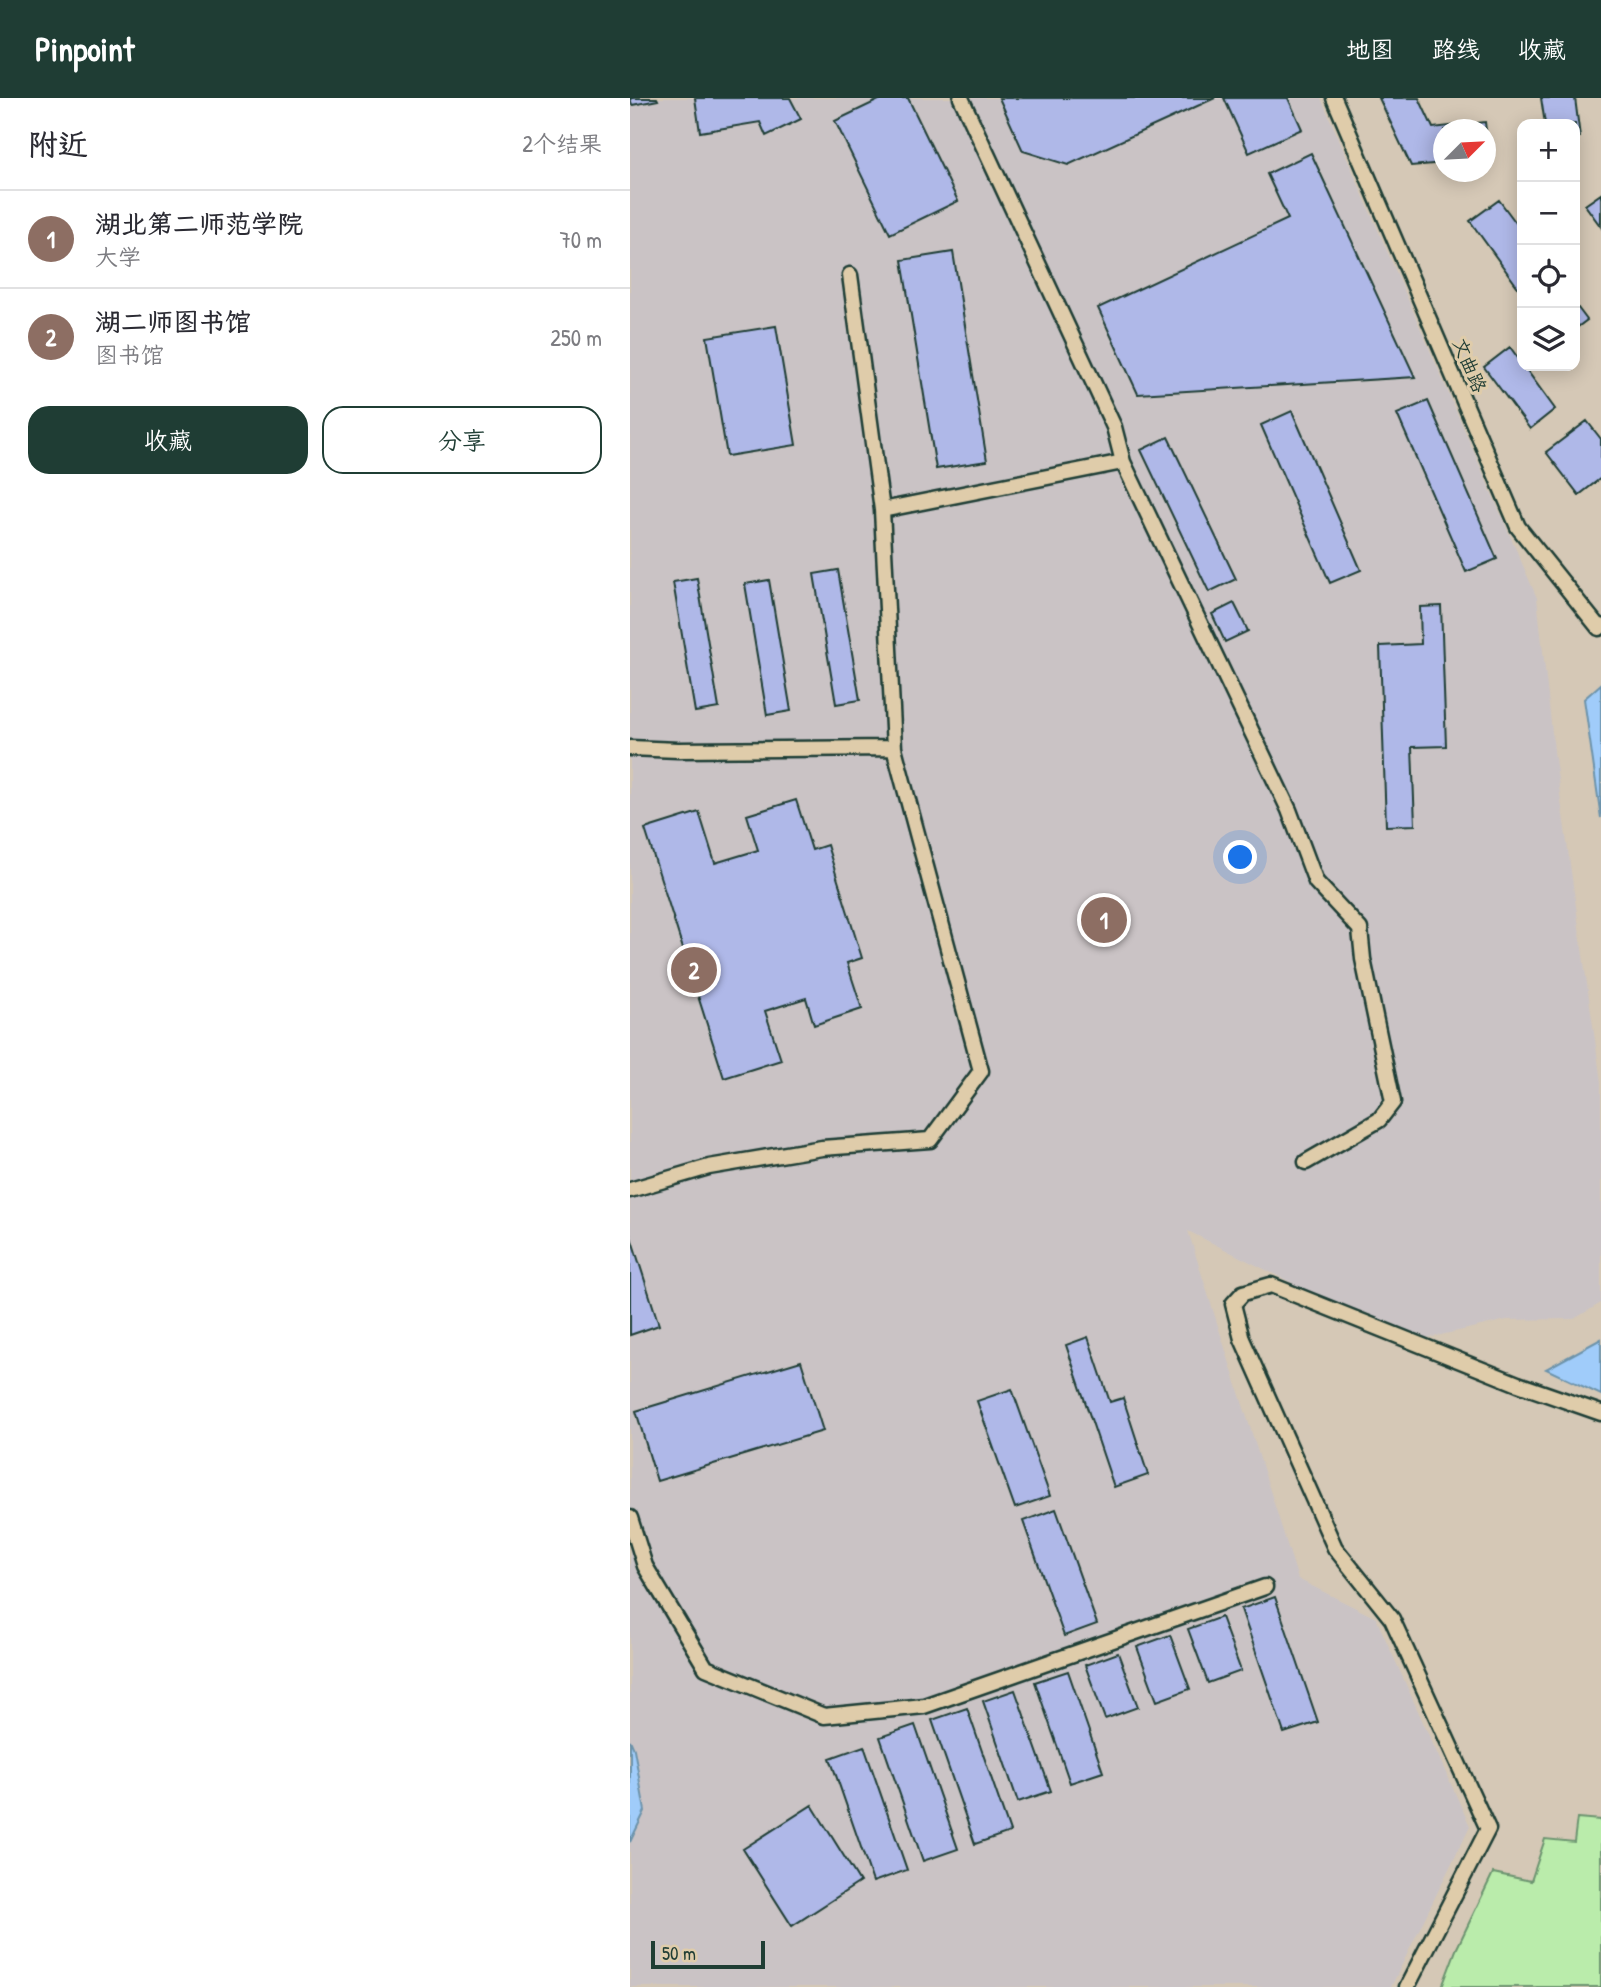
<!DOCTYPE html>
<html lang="zh">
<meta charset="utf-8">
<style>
body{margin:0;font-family:"Patrick Hand","LXGW WenKai TC",sans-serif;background:#f2f2f3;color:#2b2b33}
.controls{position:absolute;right:21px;top:21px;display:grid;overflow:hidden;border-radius:14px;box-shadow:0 4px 18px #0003}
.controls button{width:63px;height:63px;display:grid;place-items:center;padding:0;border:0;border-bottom:2px solid #e1e1e2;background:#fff;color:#2b2b33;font:35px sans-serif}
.compass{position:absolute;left:803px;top:21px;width:63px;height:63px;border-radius:50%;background:#fff;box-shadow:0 4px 18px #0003;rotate:66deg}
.scale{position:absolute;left:21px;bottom:18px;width:114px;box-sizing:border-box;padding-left:7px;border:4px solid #1f3d34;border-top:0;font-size:19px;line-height:24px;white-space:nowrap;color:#1f3d34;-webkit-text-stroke:5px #dfccaa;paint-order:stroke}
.you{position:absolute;left:611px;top:760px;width:24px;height:24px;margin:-18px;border:5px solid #fff;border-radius:50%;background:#1a73e8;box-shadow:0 0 0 10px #1a73e833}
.badge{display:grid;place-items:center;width:46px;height:46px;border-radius:50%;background:#1f3d34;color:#fff;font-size:23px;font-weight:700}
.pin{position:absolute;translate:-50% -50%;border:4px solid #fff;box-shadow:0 2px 7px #0006}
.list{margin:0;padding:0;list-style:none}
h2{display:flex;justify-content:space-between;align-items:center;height:91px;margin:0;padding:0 28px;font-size:30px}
h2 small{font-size:23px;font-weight:400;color:#7c7c81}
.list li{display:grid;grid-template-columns:46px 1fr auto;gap:21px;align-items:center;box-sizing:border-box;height:98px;padding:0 28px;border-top:2px solid #e1e1e2}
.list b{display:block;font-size:26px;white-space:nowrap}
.list p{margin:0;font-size:23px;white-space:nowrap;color:#7c7c81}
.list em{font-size:23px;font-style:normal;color:#7c7c81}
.actions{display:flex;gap:14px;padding:21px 28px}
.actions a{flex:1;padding:16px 0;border:2px solid #1f3d34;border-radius:21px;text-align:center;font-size:24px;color:#1f3d34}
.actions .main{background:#1f3d34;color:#fff}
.icon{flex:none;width:38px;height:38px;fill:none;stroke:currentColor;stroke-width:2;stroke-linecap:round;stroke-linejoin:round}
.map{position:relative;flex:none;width:971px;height:1889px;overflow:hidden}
header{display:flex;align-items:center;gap:42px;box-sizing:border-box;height:98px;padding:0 35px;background:#1f3d34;color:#fff}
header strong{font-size:33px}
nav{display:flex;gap:38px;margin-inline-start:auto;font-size:24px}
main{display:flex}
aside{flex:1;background:#fff}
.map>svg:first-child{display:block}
</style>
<header>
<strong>Pinpoint</strong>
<nav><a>地图</a><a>路线</a><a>收藏</a></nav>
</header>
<main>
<aside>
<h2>附近<small>2个结果</small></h2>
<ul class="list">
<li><span class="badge" style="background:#8d6e63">1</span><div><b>湖北第二师范学院</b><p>大学</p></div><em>70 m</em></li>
<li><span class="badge" style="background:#8d6e63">2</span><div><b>湖二师图书馆</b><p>图书馆</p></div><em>250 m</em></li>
</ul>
<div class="actions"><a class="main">收藏</a><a>分享</a></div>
</aside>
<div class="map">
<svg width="971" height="1889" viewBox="0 0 971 1889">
<rect width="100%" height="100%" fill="#d5c8b6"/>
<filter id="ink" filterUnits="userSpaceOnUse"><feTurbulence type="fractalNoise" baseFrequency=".0143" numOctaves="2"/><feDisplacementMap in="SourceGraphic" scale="14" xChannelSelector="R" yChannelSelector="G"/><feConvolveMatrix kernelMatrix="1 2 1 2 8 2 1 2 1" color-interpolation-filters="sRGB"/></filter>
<g filter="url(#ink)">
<!-- built -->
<path fill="#cac3c5" d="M0,0H691L907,500L925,661L971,984V1205L944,1221L877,1222L780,1244L558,1133L668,1481L746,1520L840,1728L761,1889H0Z"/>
<!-- green -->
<path fill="#baecab" stroke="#6c9470" stroke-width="2" d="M947,1720L971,1722V1889H812L826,1852L863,1775L901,1783L915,1741L944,1744Z"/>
<!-- water -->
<path fill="#a0ccfa" stroke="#6c93ab" stroke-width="2" d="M971,586V720L954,601Z
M971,1241V1297L916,1271Z
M0,1642L4,1651L15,1713L0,1744Z"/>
<!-- building -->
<path fill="#afb8e8" stroke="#1f3d34" stroke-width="2" d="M0,0H27L28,2L2,7Z
M65,0H160L171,21L136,38L130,24L70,34Z
M253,0H278L328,103L260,136L205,23Z
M369,0H585L438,67L393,53Z
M594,0H658L672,31L619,55Z
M749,0H789L803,30L855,24L859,59L856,60V32H814V65L781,68Z
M911,0H945L950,39L945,40V26H915Z
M681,55L785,279L508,296L468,210L658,121L637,76Z
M971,96V129L955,107Z
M869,102L892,133V195L840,123Z
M323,154L357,363L306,371L272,162Z
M945,206L957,222L945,231Z
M146,228L166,347L97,358L77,239Z
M880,249L925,311L900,331L854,269Z
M798,303L867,461L836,474L767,316Z
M662,313L731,472L700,485L631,327Z
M957,323L971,341V380L949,397L916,354Z
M538,339L606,481L579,494L511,352Z
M208,472L230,602L206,606L184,476Z
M67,480L89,610L65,614L43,484Z
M139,482L161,613L137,617L115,486Z
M604,505L618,533L595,544L582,516Z
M811,508L816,648L782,649L785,727L756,728L750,548L791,546L790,509Z
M166,702L182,752L197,747L232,860L217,865L232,911L184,927L176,900L135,913L151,962L94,980L15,731L69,714L85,765L128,752L117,717Z
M0,1136L29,1227L0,1237Z
M458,1239L480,1304L493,1300L518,1377L484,1389L436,1247Z
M171,1263L193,1333L27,1383L6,1313Z
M382,1291L420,1398L385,1410L347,1303Z
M426,1411L467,1526L434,1538L393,1423Z
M645,1499L688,1624L654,1635L611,1511Z
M591,1519L611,1573L578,1585L558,1531Z
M540,1537L560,1591L527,1603L507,1549Z
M488,1555L508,1609L475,1621L455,1567Z
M438,1573L473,1674L440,1685L405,1584Z
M385,1592L421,1693L388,1704L353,1603Z
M337,1610L380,1734L345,1746L302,1622Z
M285,1627L328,1751L293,1763L250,1639Z
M234,1648L277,1772L243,1784L200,1660Z
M182,1707L230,1784L162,1828L113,1751Z"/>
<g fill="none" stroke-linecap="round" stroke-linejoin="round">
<!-- street casing -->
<g stroke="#1f3d34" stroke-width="19">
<path id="street" d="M704,0L888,429L969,530L971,528
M220,177L252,412
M493,364L659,712L686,784L730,831L733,861L763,1004L749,1022L676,1064
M0,650L48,652L264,650L252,412L493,364L484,329L331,0
M0,1092L79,1069L192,1050L300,1042L351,973L264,650
M0,1420L15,1468L76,1570L194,1618L294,1608L635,1489
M777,1889L858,1731L762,1521L705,1450L612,1241L603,1206L613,1195L641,1187L888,1286L971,1315"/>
</g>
<!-- street -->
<use href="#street" stroke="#dfccaa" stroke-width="14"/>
</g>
</g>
<g text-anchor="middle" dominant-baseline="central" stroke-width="6" stroke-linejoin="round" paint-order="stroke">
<!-- street labels -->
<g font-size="19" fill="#1f3d34" stroke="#dfccaa">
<text transform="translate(840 267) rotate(67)">文曲路</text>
</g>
</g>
</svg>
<div class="controls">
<button>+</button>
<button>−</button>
<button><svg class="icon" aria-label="locate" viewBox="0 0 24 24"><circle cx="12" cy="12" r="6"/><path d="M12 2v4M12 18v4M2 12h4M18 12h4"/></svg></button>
<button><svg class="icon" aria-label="layers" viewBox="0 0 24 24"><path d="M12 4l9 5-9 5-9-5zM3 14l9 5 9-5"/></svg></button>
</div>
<svg class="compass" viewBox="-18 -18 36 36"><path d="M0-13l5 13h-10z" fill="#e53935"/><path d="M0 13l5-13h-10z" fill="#7c7c81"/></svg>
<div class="scale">50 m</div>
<div class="you"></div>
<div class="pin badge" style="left:474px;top:822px;background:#8d6e63">1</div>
<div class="pin badge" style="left:64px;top:872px;background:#8d6e63">2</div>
</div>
</main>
